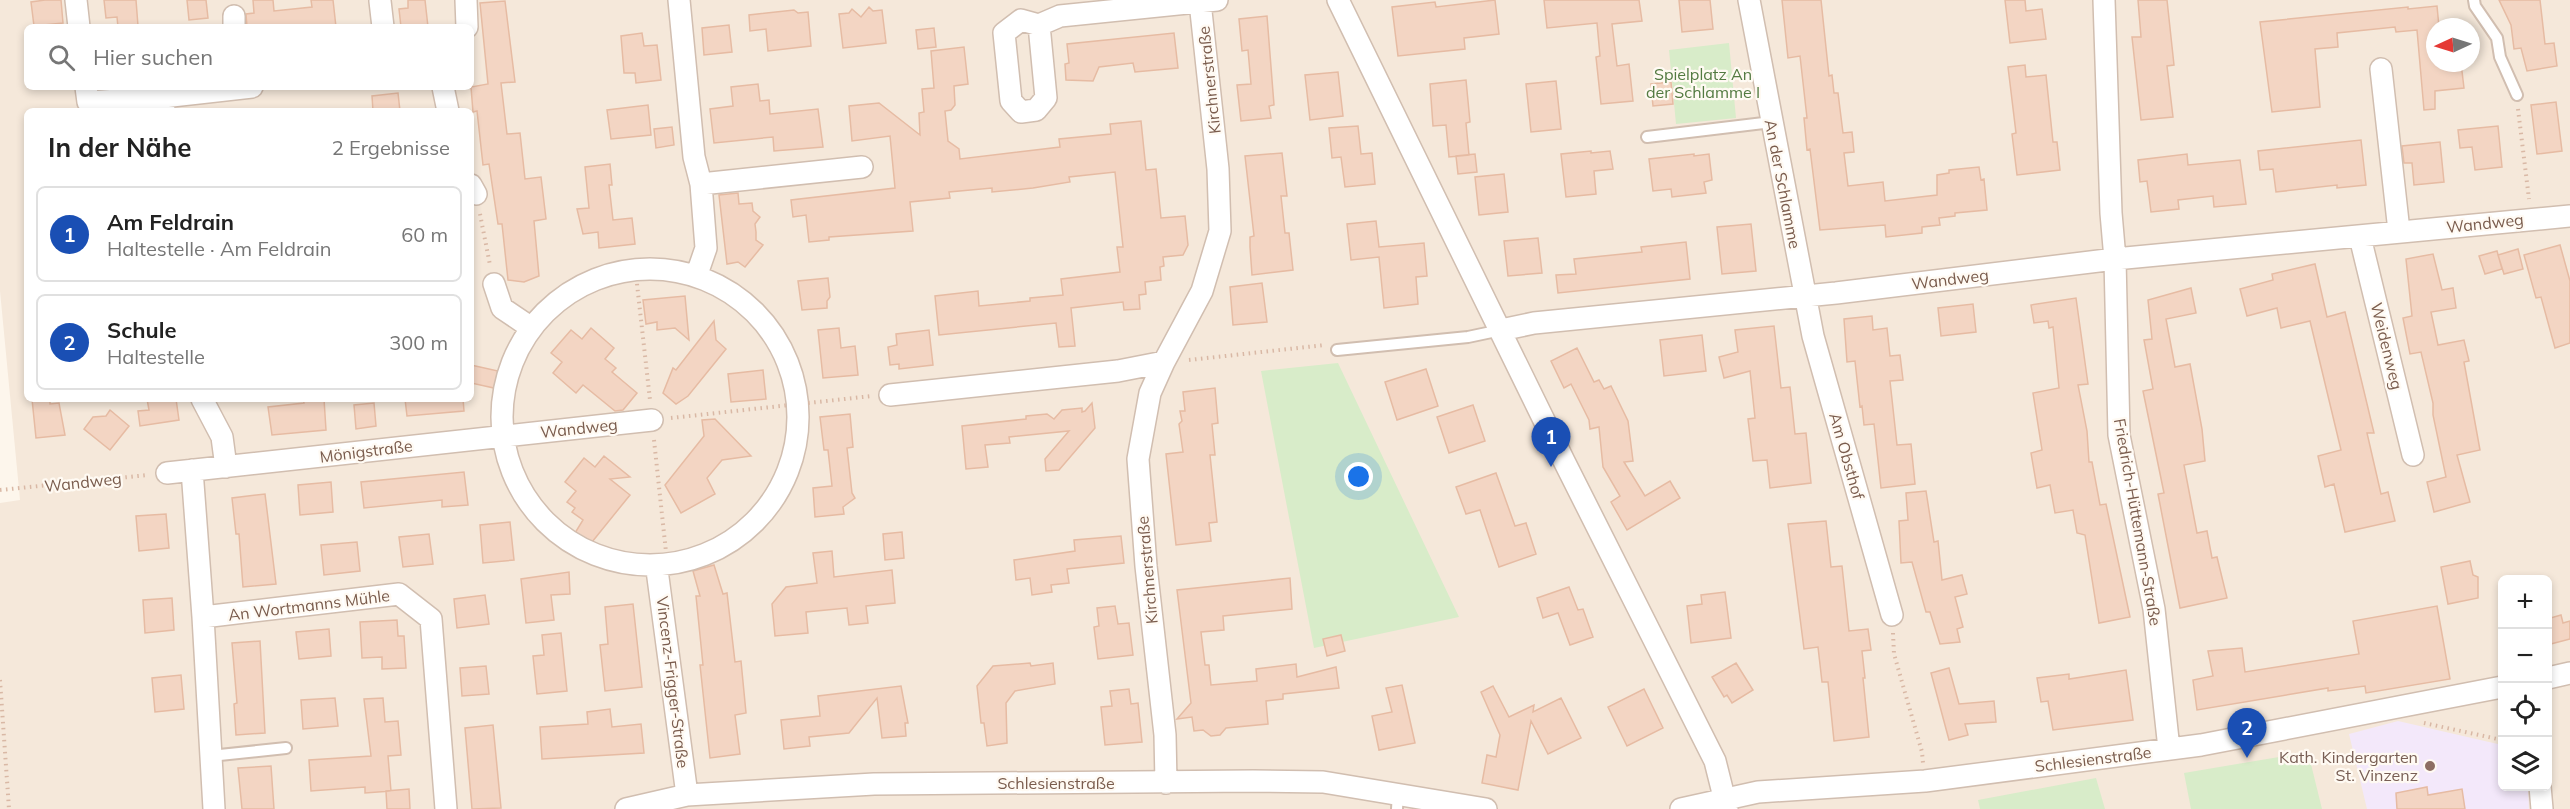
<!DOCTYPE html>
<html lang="de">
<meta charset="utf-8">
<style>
body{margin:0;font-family:Mulish,sans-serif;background:#f2f2f2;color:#222}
.controls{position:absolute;right:18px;bottom:18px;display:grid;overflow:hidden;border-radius:9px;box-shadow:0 3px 9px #0003}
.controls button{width:54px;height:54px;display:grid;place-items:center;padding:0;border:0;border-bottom:2px solid #e0e0e0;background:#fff;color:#222;font:30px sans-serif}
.compass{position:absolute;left:2426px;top:18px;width:54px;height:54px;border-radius:50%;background:#fff;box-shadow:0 3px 9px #0003;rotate:266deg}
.you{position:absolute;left:1359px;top:477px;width:21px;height:21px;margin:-15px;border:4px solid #fff;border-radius:50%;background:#1a73e8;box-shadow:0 0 0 9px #1a73e833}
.badge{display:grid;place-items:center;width:39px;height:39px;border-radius:50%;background:#e76f51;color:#fff;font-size:20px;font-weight:700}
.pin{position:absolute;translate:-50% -50px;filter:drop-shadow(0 2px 3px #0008)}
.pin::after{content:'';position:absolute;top:32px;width:21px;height:18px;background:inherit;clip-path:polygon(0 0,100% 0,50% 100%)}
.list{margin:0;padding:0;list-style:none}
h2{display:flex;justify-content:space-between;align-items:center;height:78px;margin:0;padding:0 24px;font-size:26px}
h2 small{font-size:20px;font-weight:400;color:#767676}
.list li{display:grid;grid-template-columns:39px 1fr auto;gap:18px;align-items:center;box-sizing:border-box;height:96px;margin:0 12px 12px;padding:0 12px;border:2px solid #e0e0e0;border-radius:9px}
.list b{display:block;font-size:22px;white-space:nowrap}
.list p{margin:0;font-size:20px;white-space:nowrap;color:#767676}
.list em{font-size:20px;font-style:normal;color:#767676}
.icon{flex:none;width:33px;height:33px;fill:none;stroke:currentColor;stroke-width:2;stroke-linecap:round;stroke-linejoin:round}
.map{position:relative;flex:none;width:2570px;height:809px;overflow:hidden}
.search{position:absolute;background:#fff;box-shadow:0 3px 9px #0003;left:24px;top:24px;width:450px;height:66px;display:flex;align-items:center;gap:15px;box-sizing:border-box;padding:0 21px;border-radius:9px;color:#767676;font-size:22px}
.panel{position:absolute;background:#fff;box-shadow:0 3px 9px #0003;left:24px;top:108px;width:450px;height:294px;border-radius:9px}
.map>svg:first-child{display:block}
</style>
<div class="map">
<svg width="2570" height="809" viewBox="0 0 2570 809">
<rect width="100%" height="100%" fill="#fdf6ec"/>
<!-- residential -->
<path fill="#f5e8da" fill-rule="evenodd" d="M0,0H2570V809H0V503L20,500L0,291ZM27,27H471V87H27ZM2435,27H2471V63H2435ZM27,111H471V399H27ZM2502,580H2548V786H2502Z"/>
<!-- education -->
<path fill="#f3e8fa" d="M2398,721L2502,745V786L2528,787L2529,809H2367L2349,734Z"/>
<!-- green -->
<path fill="#d8ecc9" d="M1729,43L1736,118L1676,124L1669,50Z
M1338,363L1459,617L1314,648L1261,371Z
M2308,752L2322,809H2191L2184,773Z
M2096,778L2105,809H1980L1978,800Z"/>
<!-- building -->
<path fill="#f3d5c3" stroke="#e6bba3" stroke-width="1.5" d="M45,0H61L63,23L34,26L31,2Z
M104,0H136L138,26L118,27L117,17L106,18Z
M187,0H206L208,18L189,20Z
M253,0H273L274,11L312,7L311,0H333L336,27H247L246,14L254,13Z
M408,0H425L428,27H401L399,9L408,8Z
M1495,0L1499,34L1464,38L1465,49L1398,56L1392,7L1435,2L1436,7Z
M1544,0H1639L1642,21L1612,24L1617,66L1629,64L1633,101L1601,104L1596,57L1600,56L1597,23L1547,28Z
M1679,0H1710L1713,29L1682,32Z
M1782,0H1821L1829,76L1832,75L1834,93H1838L1843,133L1852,132L1854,152L1844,153L1848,186L1883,182L1885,201L1937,195V175L1949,173V170L1979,167L1981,180L1984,179L1987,210L1955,213V216L1939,218L1940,225L1922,227V233L1886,237L1885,225L1820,230L1810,149L1807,150L1804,118H1807L1800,56L1788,58Z
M2005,0H2025L2026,11L2042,9L2046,39L2010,43Z
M2138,0H2167L2174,65L2167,66L2173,117L2141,120L2132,37H2141Z
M2499,0H2540L2545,44L2554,43L2557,66L2527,71L2521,48L2514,49L2511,25Z
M505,1L515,82L501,83L507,134L520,133L525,179L541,177L546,219L534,221L539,276L524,282L508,280L502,224H498L489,164L483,165L477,111L473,112L471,87L488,84L480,3Z
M2437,6L2439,27H2435V63H2461L2464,88L2435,91V109L2424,110L2417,30L2396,32L2395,27L2337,33L2338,47L2315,49L2320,107L2272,112L2260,22L2408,7V9Z
M869,7L873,11L882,10L886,43L843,48L839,14L849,13L852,9L861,17Z
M794,10L798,13L808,12L811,46L768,51L766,29L750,31L749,15Z
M1267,16L1274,105L1269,106L1271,118L1241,121L1237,85L1251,84L1248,50L1242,51L1239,19Z
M729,25L732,52L704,55L702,28Z
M934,28L936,47L918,49L916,30Z
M642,33L644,46L657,45L661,80L636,83L635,73H624L621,36Z
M1174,33L1178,68L1135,72L1133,63L1099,67L1093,81L1066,80L1065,64L1069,63L1067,44Z
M964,47L968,84L954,86L955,105L951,110L945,111L948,141L959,149L960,159L1060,147L1059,139L1111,134L1110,124L1141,121L1146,170L1156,169L1161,218L1185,216L1188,245L1183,255L1163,257L1164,266L1160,267L1161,280L1145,282L1146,294L1139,295L1140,309L1124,310L1123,302L1071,308L1075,346L1059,347L1056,323L939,335L935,296L978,291L979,306L1030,301V298L1063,295L1061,279L1120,272L1117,247H1123L1115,172L1069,177L1070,182L1033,188L992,192V188L949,192L950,198L910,202L913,231L829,237V240L809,242L806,215L793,217L791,200L895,188L890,136L852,141L849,106L879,103L920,135L919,113L924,112L922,89L934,88L931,51Z
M2025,65L2026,77L2046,75L2053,142H2057L2060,170L2017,175L2012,134L2016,133L2008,67Z
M1338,72L1343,116L1310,120L1305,75Z
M1466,80L1470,122L1466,123L1469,155L1449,157L1446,125L1433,126L1430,84Z
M1556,81L1561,129L1531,132L1526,84Z
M1671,82L1673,104L1653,106L1651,84Z
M758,84L760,101L769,100L770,114L818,109L823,147L774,151L773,137L714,143L710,109L733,106L731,87Z
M398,93L400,111H373L372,96Z
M2556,102L2562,151L2537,154L2531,105Z
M648,105L651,135L611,139L607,110Z
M1358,126L1361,154L1372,153L1375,184L1345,187L1341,157L1332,158L1329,128Z
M2498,126L2502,167L2475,170L2472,147L2460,148L2458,130Z
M672,127L674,145L656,148L654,129Z
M2361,140L2366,185L2337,188V185L2276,192L2273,169L2260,170L2258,151Z
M2440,142L2444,182L2414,185L2412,163H2404L2402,146Z
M1591,151V153L1610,151L1613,169L1594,171L1596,194L1566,197L1561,154Z
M1282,153L1287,196H1281L1285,233H1289L1293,270L1252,275L1250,247V237L1254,236L1245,156Z
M1475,154L1477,172L1458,174L1456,156Z
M1694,154V156L1709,154L1712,180L1704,182L1706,193L1672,197L1671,189L1653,191L1649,159Z
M2187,154L2188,165L2240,160L2246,204L2214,207L2213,196L2178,200L2179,209L2151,212L2147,181L2140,182L2138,160Z
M610,164L612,185H609L613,220L632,218L635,244L599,248L598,232L583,234L577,209L589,208L585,167Z
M1504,174L1508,212L1479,215L1475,177Z
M738,193L739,204L752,203L753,211L760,217L755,224L756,232V240L763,245L745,267L738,262L727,264L719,195Z
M1376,221L1379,247L1424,243L1427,276L1416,277L1418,304L1384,308L1379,257L1351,260L1347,224Z
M1751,224L1756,271L1722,274L1717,227Z
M1538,238L1542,273L1508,276L1504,241Z
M1686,242L1690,279L1558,293L1556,275L1576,274L1574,259L1642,252L1641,247Z
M2560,245L2570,281V343L2555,348L2541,297L2536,298L2524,255Z
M2518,249L2523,269L2504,274L2498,255Z
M2497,251L2502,269L2485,274L2479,256Z
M2433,254L2442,290L2453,288L2456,308L2431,312L2438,345L2464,340L2469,361L2464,362L2480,450L2457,455L2470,502L2434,512L2427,482L2446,477L2433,415V403L2421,352L2410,354L2403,318L2412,316L2406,259Z
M2315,264L2327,317L2345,312L2374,433H2367L2381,494L2388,492L2395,521L2345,532L2334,484L2325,487L2318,456L2341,450L2310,321L2281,328L2277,308L2247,316L2240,289L2273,280L2272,274Z
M828,278L830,297L827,301V308L802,310L798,281Z
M1262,283L1267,322L1233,325L1230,287Z
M2191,288L2196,313L2166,319L2175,367L2190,364L2202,429L2205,461L2184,465L2197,533L2207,531L2212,558L2217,557L2227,598L2180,608L2158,494L2164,493L2143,391L2153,389L2144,340L2152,339L2148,300Z
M685,296L689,340L675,328L657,330V322L646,324L643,300Z
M2076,298L2088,384L2078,385L2087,431L2089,462H2092L2100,505L2106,504L2130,617L2099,623L2085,535L2077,533L2073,510L2055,513L2050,485L2037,488L2031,453L2042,450L2033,393L2059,388L2053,327L2049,328L2048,321L2034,323L2031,305Z
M1973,304L1976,332L1941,336L1938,308Z
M1872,316L1873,330L1887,328L1890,356L1900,355L1903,380L1890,381L1897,445L1911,444L1915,484L1881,488L1874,424L1864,425L1862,406L1860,407L1855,361L1847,362L1844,319Z
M714,321L716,340L726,349L688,396L676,404L663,393L673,368L676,370Z
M1774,326L1781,388L1790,387L1795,434L1806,433L1811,483L1770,488L1767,460L1753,461L1748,419L1755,418L1750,371L1724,378L1719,357L1738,352L1735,330Z
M591,328L614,348L605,359L616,368L612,372L637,393L623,410L615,411L583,385L576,393L553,373L562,362L551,353L571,330L582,339Z
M839,328L841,348L855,346L858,375L823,378L818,330Z
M929,330L933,365L899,369V364L890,365L888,347L897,345L896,334Z
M1702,335L1706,371L1664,376L1660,340Z
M1577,348L1594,382L1599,380L1604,389L1611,386L1628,421L1633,461L1624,462L1645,496L1670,481L1680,498L1627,530L1611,502L1620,496L1603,467L1599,427L1590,429L1589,420L1571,384L1564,388L1551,361Z
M471,365L498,371L494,388L471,383Z
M1426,369L1438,406L1397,420L1385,382Z
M763,370L766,399L731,402L728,374Z
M1215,388L1218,423L1212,424L1215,455H1210L1217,522L1209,523L1211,541L1176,545L1166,454L1183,452L1179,424L1182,421L1180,411H1185L1183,392Z
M32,399H50V404L59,403L65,435L36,438Z
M147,399H176L179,420L140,426L138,411L149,410Z
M303,399H324L326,430L272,435L268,407L304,403Z
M405,399H463L464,411L407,416Z
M374,403L376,426L356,429L354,405Z
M1092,403L1095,428L1059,470L1046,471L1045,459L1069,431L1009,437L1010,443L985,445L988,467L966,469L962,426L1026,419V416L1047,414L1054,419L1062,410L1082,408V412L1085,411Z
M1473,405L1485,441L1449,453L1437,417Z
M110,410L129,426L110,450L84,429L93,417L106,416Z
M850,414L853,447L847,448L852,493L855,498L843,507L844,514L815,517L813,488L832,486L828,450H824L820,417Z
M715,419L751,456L722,460L707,478L715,494L681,513L665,485L704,436L702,420Z
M604,456L630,477L610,479L630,495L592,542L575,533L583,520L572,512L575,508L567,502L576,491L565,482L584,458L595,467Z
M464,472L468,505L442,507V500L364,508L361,482Z
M1496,473L1515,526L1526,523L1536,554L1499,567L1480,510L1466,514L1456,487Z
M331,482L333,512L300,515L298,485Z
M1926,491L1934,542L1938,541L1942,580L1962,575L1967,594L1955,597L1963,627L1957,629L1960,642L1940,644L1930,612H1926L1912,562L1901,563L1899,521L1908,520L1906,493Z
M265,494L276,584L243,587L239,534H236L232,498Z
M166,514L169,548L139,551L136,516Z
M1826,521L1831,567L1842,566L1849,631L1868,629L1871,650L1862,651L1865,678H1863L1869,737L1834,741L1828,682H1822L1818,647L1804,649L1788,524Z
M510,522L514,560L483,563L480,525Z
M902,532L904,558L885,560L883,534Z
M429,534L433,564L403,567L399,537Z
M1121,536L1124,563L1067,569L1069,583L1051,585L1052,592L1032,595L1030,578L1016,580L1014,560L1075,551L1074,540Z
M357,542L360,571L324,575L321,545Z
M832,551L834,577L892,570L895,603L866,606L868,623L849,625L847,608L806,612L808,633L775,636L772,604L786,587L817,583L813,553Z
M2470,561L2473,575L2478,577V598L2448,604L2441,567Z
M714,565L723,594L727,593L735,662L741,661L746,713L735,715L740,754L710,758L700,665H703L696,596H700L693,571Z
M569,572L570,594L551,595L554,620L526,623L521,579Z
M1290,578L1292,609L1223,616L1224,630L1201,632L1205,665H1209L1211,685L1257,681L1256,669L1296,664L1297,677L1336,667L1339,688L1283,694V699L1266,701L1268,724L1226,728L1220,735L1211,736L1203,730L1194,731L1192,717L1177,719L1191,703L1177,590Z
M1569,587L1578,610L1583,609L1593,637L1570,645L1558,613L1543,618L1537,598Z
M1725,592L1731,638L1691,643L1687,606L1702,604L1701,595Z
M485,595L489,624L457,628L454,599Z
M172,598L174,630L145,633L143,600Z
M633,604L642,687L605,691L600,645L608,644L605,607Z
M1115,606L1118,624L1129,623L1133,655L1098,659L1094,627L1099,626L1097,608Z
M2437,606L2450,679L2366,693L2365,686L2328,691V688L2197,710L2193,680L2213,676L2208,651L2242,648L2245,672L2359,654L2353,621Z
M2561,615L2563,623L2570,621V639L2547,645V619Z
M397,620L398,636H404L406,668L382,669V657L362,658L360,622Z
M329,629L331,656L299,659L296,632Z
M561,633L567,691L537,694L533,656L544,655L542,635Z
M1341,635L1345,651L1327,656L1323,639Z
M260,641L265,733L236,735L234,704L237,703L232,643Z
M1030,663L1031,666L1053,663L1055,684L1015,691L1006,703L1007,743L987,746L984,723H981L977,686L993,666Z
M1736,663L1753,690L1732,703L1727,695L1724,697L1712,677Z
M486,666L489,694L462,696L460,668Z
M1949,668L1959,704L1994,701L1996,722L1965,724L1968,735L1949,740L1931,673Z
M2126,670L2133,720L2053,730L2048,701L2041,702L2037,678L2069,674V679Z
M181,675L184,709L155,712L152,678Z
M1402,685L1415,743L1379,750L1372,716L1392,712L1386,688Z
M901,686L908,723H905L906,736L882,738L877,698L849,733L809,737L810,746L784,749L781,720L820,716L818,696Z
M1493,686L1509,717L1534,705L1533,712L1561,698L1581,738L1548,754L1531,721L1518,790L1482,783L1487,755L1496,757L1500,735L1481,692Z
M1129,689L1131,704L1138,703L1142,742L1105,745L1101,707L1112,706L1110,691Z
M1644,689L1663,728L1627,746L1608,707Z
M335,698L338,726L303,729L301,700Z
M383,698L385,722L398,721L401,755L388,756L391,791L365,793V787L311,791L309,760L371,756L364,699Z
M610,709L612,727L641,724L644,753L542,759L540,727L588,724L587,712Z
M493,725L501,808L472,809L465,728Z
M271,766L274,809H242L238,768Z
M2427,787L2428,795L2462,789L2465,809H2397L2396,793Z
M409,789L410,809H387L386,791Z"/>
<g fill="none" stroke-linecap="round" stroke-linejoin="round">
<!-- lane casing -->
<g stroke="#d1beb0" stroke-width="14">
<path id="lane" d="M2474,0L2475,6L2497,38L2500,57L2517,95
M1647,137L1772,122
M1337,350L1468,337L1501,330
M210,756L286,748
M1397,809L1398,793"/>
</g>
<!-- street casing -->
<g stroke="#d1beb0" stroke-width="24">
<path id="street" d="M76,0L79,27
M466,0L467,27
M679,0L694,157L701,184L706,248L697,274
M1338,0L1564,461L1715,761L1727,809
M1749,0L1813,336L1892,615
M2104,0L2111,213L2115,259L2119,435L2154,609L2169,749
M380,1L383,27
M234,16V27
M1039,25L1046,98L1036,110L1021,112L1011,101L1004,33L1021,20L1039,25L1060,16L1217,0
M2381,69L2399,231
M86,87L88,102L163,97
M443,87L448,111
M164,111L163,97L252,87
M701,184L862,167
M471,185L476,194
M2360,237L2413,455
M502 417a148 148 0 1 1 296 0a148 148 0 1 1-296 0Z
M494,284L502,308L530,327
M1501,330L1534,323L1836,293L2115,259L2570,216
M890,395L1118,371L1164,362
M202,399L222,437L226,467
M192,470L203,617
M167,473L652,420
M657,570L687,795
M2548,678L2570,673
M1166,783L1165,735L1146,566L1138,459L1150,393L1164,362L1202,291L1220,231L1218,169L1200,2
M2540,786L2542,809
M214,809L203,617L399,594L431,619L446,809
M626,809L687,795L874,784L1253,781L1323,782L1486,809
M1681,809L1758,792L1925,781L2201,745L2502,687"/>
</g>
<!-- path -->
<path stroke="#d9b8a5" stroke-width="4" stroke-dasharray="1.5 4.5" stroke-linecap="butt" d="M2518,109L2529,199
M480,214L490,265
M635,266L650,400
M1189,360L1325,345
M671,418L872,396
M654,440L666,552
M0,490L148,475
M1893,633L1894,654L1922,752L1923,763
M0,680L9,809
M2424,723L2502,740"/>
<!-- lane -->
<use href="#lane" stroke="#fff" stroke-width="10"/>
<!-- street -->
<use href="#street" stroke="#fff" stroke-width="21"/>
</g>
<!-- markers -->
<circle fill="#8d6e63" stroke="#fffaf3" stroke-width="2" cx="2430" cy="766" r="6"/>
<g text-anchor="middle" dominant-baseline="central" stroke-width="4.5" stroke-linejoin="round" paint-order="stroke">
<!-- park labels -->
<g font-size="16" fill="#537a41" stroke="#fffaf3">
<text x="1703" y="74">Spielplatz An<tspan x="1703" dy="18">der Schlamme I</tspan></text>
</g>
<!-- street labels -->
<g font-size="16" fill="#7a5c4d" stroke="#fffaf3">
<text transform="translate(1209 80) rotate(-96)">Kirchnerstraße</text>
<text transform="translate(1783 184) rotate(79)">An der Schlamme</text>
<text transform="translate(2485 223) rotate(-6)">Wandweg</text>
<text transform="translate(1950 279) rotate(-7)">Wandweg</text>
<text transform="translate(2387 346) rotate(76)">Weidenweg</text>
<text transform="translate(579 428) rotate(-6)">Wandweg</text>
<text transform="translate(366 451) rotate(-7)">Mönigstraße</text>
<text transform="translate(1847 456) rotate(74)">Am Obsthof</text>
<text transform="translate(83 482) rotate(-6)">Wandweg</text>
<text transform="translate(2138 522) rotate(80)">Friedrich-Hüttemann-Straße</text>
<text transform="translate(1147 570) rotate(-95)">Kirchnerstraße</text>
<text transform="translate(309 605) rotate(-7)">An Wortmanns Mühle</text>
<text transform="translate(673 682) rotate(83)">Vincenz-Frigger-Straße</text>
<text transform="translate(2093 759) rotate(-7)">Schlesienstraße</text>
<text x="1056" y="783">Schlesienstraße</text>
</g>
<!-- education labels -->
<g font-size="16" fill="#785e54" stroke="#fffaf3" text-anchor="end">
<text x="2418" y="757">Kath. Kindergarten<tspan x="2418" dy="18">St. Vinzenz</tspan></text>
</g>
</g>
</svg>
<div class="controls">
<button>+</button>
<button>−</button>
<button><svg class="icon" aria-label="locate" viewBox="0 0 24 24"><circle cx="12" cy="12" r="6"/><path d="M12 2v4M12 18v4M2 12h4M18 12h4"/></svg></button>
<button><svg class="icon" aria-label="layers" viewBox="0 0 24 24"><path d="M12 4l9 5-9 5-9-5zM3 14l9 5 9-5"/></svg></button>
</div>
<svg class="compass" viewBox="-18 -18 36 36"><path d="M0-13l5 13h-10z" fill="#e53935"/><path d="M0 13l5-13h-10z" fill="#767676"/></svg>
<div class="you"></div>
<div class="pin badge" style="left:1551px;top:467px;background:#1a4fb4">1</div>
<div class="pin badge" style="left:2247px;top:758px;background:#1a4fb4">2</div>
<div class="search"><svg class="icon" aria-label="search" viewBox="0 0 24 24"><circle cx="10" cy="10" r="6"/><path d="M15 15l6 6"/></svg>Hier suchen</div>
<section class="panel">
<h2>In der Nähe<small>2 Ergebnisse</small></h2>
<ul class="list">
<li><span class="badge" style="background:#1a4fb4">1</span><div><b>Am Feldrain</b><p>Haltestelle · Am Feldrain</p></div><em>60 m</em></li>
<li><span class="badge" style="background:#1a4fb4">2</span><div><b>Schule</b><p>Haltestelle</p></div><em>300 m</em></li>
</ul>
</section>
</div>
